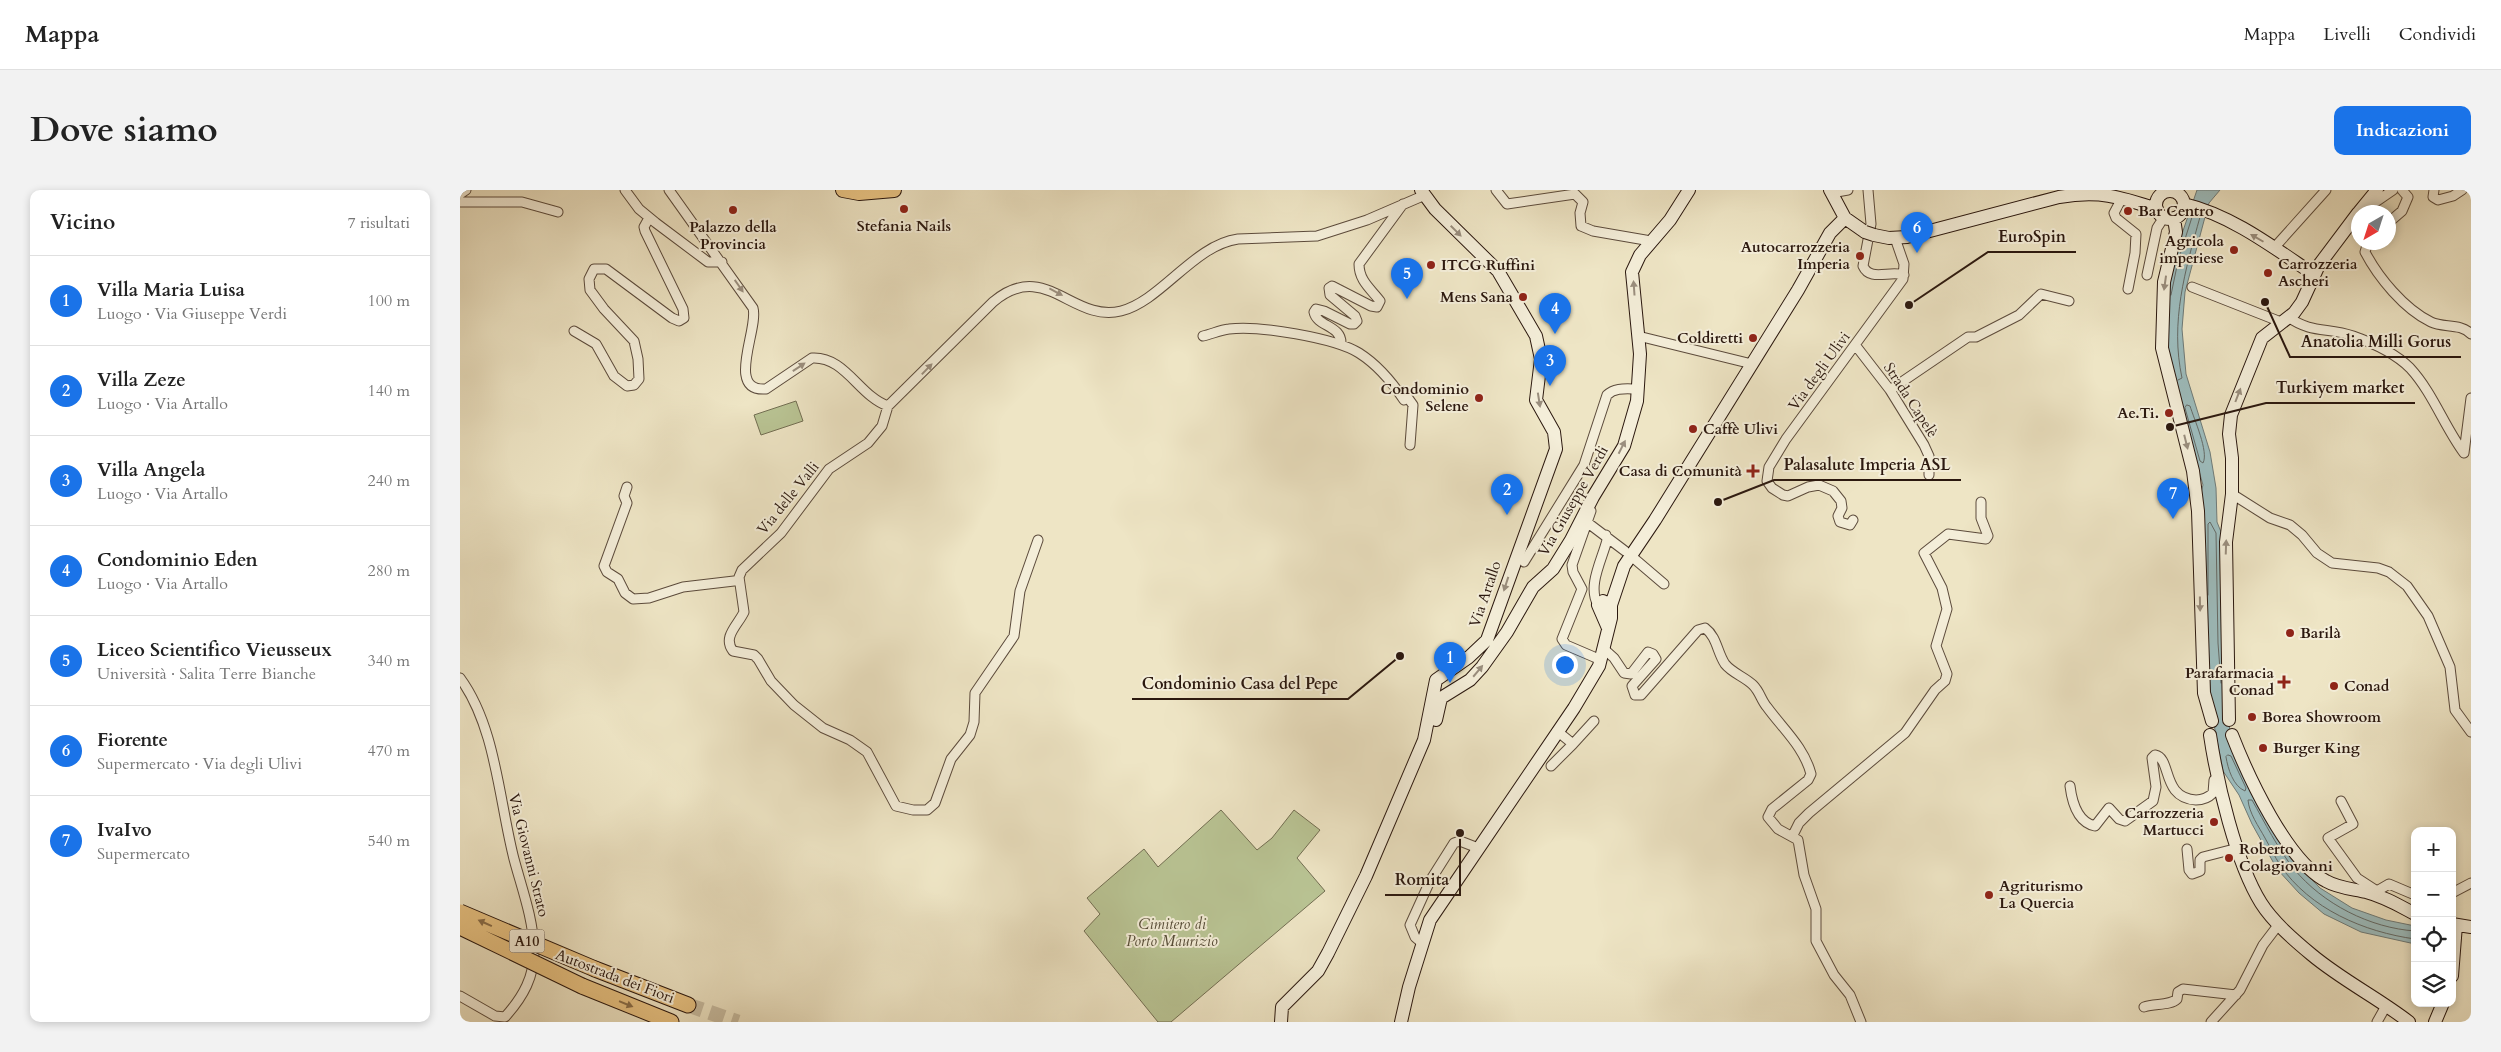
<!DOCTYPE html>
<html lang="it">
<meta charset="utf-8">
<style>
body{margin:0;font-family:Cardo,serif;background:#f2f2f2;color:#222}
.controls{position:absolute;right:15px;bottom:15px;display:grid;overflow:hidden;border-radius:10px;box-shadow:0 2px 8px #0003}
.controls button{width:45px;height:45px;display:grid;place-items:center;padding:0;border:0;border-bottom:1px solid #e0e0e0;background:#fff;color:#222;font:25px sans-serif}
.compass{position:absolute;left:1891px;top:15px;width:45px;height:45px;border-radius:50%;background:#fff;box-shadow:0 2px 8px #0003;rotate:219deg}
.you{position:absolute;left:1104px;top:474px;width:18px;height:18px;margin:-12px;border:4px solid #fff;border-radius:50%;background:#1a73e8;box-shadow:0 0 0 8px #1a73e833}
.badge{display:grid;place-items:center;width:32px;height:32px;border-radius:50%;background:#1a73e8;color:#fff;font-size:16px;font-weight:700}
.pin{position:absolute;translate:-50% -41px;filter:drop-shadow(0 1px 2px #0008)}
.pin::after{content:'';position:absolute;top:26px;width:18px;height:15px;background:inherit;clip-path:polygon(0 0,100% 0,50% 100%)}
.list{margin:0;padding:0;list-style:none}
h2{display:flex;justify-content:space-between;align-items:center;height:65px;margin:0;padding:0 20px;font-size:21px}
h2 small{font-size:16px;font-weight:400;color:#767676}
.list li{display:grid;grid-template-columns:32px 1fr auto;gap:15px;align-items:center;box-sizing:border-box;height:90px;padding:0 20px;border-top:1px solid #e0e0e0}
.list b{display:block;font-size:19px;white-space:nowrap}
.list p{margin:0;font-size:16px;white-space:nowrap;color:#767676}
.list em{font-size:16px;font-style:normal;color:#767676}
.icon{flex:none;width:28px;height:28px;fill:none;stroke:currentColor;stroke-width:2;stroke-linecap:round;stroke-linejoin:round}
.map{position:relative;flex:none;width:2011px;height:832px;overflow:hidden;border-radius:10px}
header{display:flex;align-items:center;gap:30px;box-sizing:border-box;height:70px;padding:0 25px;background:#fff;border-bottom:1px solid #e0e0e0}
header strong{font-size:24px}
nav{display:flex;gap:28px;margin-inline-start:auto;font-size:18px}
.intro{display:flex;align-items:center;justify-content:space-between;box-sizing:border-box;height:120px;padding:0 30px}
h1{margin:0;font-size:35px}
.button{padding:12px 22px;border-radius:10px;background:#1a73e8;color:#fff;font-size:18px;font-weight:700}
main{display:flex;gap:30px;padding:0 30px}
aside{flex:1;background:#fff;border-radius:10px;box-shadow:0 2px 8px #0003}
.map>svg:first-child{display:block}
</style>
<header>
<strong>Mappa</strong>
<nav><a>Mappa</a><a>Livelli</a><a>Condividi</a></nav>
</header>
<div class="intro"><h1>Dove siamo</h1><a class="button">Indicazioni</a></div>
<main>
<aside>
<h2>Vicino<small>7 risultati</small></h2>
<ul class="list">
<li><span class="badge">1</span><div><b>Villa Maria Luisa</b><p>Luogo · Via Giuseppe Verdi</p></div><em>100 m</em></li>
<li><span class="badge">2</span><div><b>Villa Zeze</b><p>Luogo · Via Artallo</p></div><em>140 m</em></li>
<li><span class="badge">3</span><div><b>Villa Angela</b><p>Luogo · Via Artallo</p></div><em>240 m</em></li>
<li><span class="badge">4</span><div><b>Condominio Eden</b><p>Luogo · Via Artallo</p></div><em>280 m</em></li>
<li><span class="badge">5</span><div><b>Liceo Scientifico Vieusseux</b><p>Università · Salita Terre Bianche</p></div><em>340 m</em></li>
<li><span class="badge">6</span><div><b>Fiorente</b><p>Supermercato · Via degli Ulivi</p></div><em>470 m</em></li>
<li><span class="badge">7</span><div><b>IvaIvo</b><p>Supermercato</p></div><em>540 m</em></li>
</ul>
</aside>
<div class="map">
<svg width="2011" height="832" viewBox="0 0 2011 832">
<rect width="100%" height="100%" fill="#eee5c5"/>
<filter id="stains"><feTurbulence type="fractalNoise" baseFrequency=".004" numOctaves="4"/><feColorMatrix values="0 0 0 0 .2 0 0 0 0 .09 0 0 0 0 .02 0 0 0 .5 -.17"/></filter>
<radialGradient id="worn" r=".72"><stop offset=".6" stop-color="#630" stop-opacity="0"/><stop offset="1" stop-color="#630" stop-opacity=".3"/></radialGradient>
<!-- green -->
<path fill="#b9c494" stroke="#726e52" d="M336,211L343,231L301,245L294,225Z
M761,620L797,660L812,648L834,620L860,640L837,668L865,701L711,832H698L624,741L640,724L627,708L684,659L698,677Z"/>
<!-- water -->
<path fill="#9dbdbe" stroke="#6f7b78" d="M1737,0H1760L1749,13L1745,27L1725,102L1722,139L1726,184L1750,262L1756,298L1757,332L1761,342L1766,517L1773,558L1838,675L1860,698L1892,718L1926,730L1955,736V754L1901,742L1864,724L1839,703L1817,679L1792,634L1779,605L1763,581L1751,519L1741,302L1743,295L1711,183L1705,131L1713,70Z"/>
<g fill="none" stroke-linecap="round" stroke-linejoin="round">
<!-- shore -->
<path stroke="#646a66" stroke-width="1" d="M1711,105L1718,71L1733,24
M1718,190L1722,188C1710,132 1725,81 1740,27
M1727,215L1730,216C1734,229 1749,262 1743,273L1740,271L1725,218Z
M1748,405V334L1750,332L1756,343L1758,453L1761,493
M1768,565L1771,566L1786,598L1785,601C1773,596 1768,579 1766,567Z
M1955,741C1910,738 1863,714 1834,679C1818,659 1805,633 1792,610H1788C1789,623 1799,637 1805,648C1810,657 1815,667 1820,675C1850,719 1904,742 1955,749"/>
<!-- highway-tunnel -->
<path stroke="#c7bca1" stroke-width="15" stroke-dasharray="15 8" stroke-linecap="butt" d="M228,815L278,832"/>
<!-- street casing -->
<g stroke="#5c4b3c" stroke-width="11">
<path id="street" d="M165,0L179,19L196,33L248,72H262
M209,0L293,118C299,139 265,202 306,199L352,168C385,166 399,206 428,216L533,112C585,68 612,133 661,121C701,111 734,55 778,49L857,46L907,30L965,5
M1036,0L1047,14L1115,4L1123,12L1120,23L1121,36L1133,41L1191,51
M1408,0L1411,34L1403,76C1410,92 1430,80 1444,85
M1717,0L1719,5
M1974,0L1973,7L1978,10L1993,6L2002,0
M1709,2V0
M1371,3L1388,0
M0,4L6,0
M1662,8L1654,23L1656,28L1676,44L1675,63L1668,99
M1909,11H1917L1933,0
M0,12H62L98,22
M1928,33L1942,21L1948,7L1942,0
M1908,52L1905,62C1918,87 1944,119 1971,132C1983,138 2001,133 2011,144
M1814,58L1866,0
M1687,85L1697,38L1704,27
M1732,97L1821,132
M1828,127C1852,144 1868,137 1893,146C1913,153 1935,163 1950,178C1973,203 1984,236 2004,263
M114,141L136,154L154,186L167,196L174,195L179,189L178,169L174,151L144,119L130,100L129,89L134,79H146L212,128L219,131L224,128L223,119L185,41L184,37L189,28
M743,146C752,144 760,140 769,139C798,135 875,148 899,163C918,175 932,192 944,210
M1178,146L1292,174
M881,154C882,135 857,137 854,122L856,119L864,121L890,134H894L897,131L895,126L870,105L869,98L872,96L911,116L917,117L920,111C911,99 899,91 899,74L943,14
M1396,156L1430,200L1464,255L1469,266V285
M1430,200L1508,147H1516L1559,125L1581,104L1609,111
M943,201L953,215L950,255
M428,216L422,236L408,253L369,279L321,343L282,380L279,387L284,422C278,435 262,447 273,461L294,465L298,469L311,491L334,515L363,538L390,550L407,562L436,616L453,620H467L475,613L491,569L510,545L514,532L515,503L554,446L560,401L578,350
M2004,263L2011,208
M167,297L164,306L167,313L144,376L147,382L158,389L165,403L173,409L189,408L223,397L274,391
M1772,304L1810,328L1830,335L1842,345L1857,363L1872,373L1918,378L1929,382L1947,396L1968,426L1990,477L1995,520L2011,542
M1131,321L1112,375L1113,382L1122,399L1102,449L1106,455L1141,470
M1393,330L1390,335L1380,332L1378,326L1382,318L1381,311L1373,301L1359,295L1348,297L1328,306L1323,305L1312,298L1307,291L1309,277L1326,249L1443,89L1444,74L1435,48
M1128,333L1165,361
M1170,365L1204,394
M1064,372L1124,275L1147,205C1155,197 1167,199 1178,199
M1138,415C1127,396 1142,370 1147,350L1146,345
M1144,459L1154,468L1164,483L1171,484L1188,462L1193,464L1196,469L1172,496L1175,505H1181L1238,440L1245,438C1257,447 1257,462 1265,474C1272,483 1285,487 1293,495C1300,502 1301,510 1307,517C1323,539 1344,557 1351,584L1348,590L1312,619L1308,627L1318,639L1338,650L1344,685L1356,719V751L1374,785L1390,805L1401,832
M0,488C36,537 39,611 54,669C62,699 73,728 74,759C75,786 63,807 45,827L35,826L0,806
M1113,554L1134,531
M1091,576L1113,554L1097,541
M1610,596C1612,612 1617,632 1635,636L1649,618L1659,629L1665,631L1693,611L1696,597L1692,568L1695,565C1712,568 1701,608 1736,610C1743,610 1748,608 1753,603L1754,590L1758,588
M1881,611L1893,634L1868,648L1897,688L1917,701
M1333,645L1339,633L1349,623L1445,543L1475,500L1485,491L1487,484L1476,456L1487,419L1482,398L1464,363L1488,344L1526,349L1528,346L1521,328V312
M1727,659L1729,680L1732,684L1740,681V670L1743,667L1778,658
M1992,703L2011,693
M1915,705L1917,701L1929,694L1955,705
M962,753L955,747L950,735L970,691L994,653L1000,651L1018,658
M1684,817C1694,813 1710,816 1717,809L1718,802L1723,799L1776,805
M1751,832L1780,800L1803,755L1819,734
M1917,832L1926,816"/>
</g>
<!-- secondary casing -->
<g stroke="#2b180f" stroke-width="14">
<path id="secondary" d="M1370,0L1385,28L1405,42
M1696 15a14 14 0 1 1 28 0a14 14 0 1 1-28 0Z
M1724,14C1771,25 1813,57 1853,84
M1899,22L1917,0
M1714,28L1716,42L1704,92L1702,158L1733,281L1738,321L1744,503L1752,531
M1414,45L1429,48L1447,47L1599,7C1640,0 1660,7 1697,19
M1148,438L1138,415L1143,411L1151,415
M976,530L981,508L1010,490L1022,477L1047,442L1073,397L1093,379L1111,350L1133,307L1164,256L1177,211L1180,164L1172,82L1180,65L1210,30L1229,0
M1769,530L1766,352L1772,304V268L1769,244L1771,225L1802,148L1834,123L1842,112L1859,75L1898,23
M1750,545C1757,592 1776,673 1801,713C1813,732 1834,750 1852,765C1882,790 1918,808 1949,832
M1772,545C1788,586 1827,671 1866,691C1878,698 1893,699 1906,702C1925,707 1938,715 1955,724
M1992,734L2011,737
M1992,786L1996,735
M821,832L822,817L858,781L868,763L906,686L964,550L976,490L1009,467L1027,450L1096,259L1094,242L1076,210L1081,169L1076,146L1038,81L975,19L961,0
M941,832L949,797L970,730L1114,518L1139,476L1151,428V415L1164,376L1195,330L1338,100L1370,43L1385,28
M1975,832L1983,813"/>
</g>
<!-- primary casing -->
<g stroke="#2b180f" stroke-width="16">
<path id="primary" d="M383,0L399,3L434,0"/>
</g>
<!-- highway casing -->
<g stroke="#2b180f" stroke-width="17">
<path id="highway" d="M135,779L228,815
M122,796L211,832"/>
</g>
<!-- street -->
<use href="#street" stroke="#f4eed9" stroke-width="9"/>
<!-- secondary -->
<use href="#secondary" stroke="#f4eed9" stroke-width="12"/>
<!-- primary -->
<use href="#primary" stroke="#e7c282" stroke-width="14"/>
<!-- highway -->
<use href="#highway" stroke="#e7c282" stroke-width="15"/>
<!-- secondary-bridge casing -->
<g stroke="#2b180f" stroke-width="14" stroke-linecap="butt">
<path id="secondary-bridge" d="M1405,42L1414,45"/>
</g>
<!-- highway-bridge casing -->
<g stroke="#2b180f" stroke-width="17" stroke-linecap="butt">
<path id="highway-bridge" d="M0,722L135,779
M0,737L122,796"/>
</g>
<!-- secondary-bridge -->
<use href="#secondary-bridge" stroke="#f4eed9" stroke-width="12"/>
<!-- highway-bridge -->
<use href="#highway-bridge" stroke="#e7c282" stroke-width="15"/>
</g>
<!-- one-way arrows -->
<defs><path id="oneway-solid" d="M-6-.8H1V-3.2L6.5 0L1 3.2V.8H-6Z" transform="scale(1.25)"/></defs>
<g fill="#9a8e7e">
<use href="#oneway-solid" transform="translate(996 41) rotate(45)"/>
<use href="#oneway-solid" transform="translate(1797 48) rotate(-150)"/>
<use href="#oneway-solid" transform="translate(1705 93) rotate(98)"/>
<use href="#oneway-solid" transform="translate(279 96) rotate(55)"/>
<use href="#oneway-solid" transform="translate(1174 98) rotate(-94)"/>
<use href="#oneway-solid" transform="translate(596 102) rotate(28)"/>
<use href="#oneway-solid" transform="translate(339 177) rotate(-34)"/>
<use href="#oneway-solid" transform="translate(467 179) rotate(-46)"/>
<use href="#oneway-solid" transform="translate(1778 205) rotate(-69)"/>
<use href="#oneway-solid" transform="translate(1079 210) rotate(81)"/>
<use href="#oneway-solid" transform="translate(1726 252) rotate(76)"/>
<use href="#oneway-solid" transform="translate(1162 257) rotate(-63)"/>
<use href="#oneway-solid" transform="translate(1766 357) rotate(-88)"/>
<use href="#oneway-solid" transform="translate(1046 394) rotate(108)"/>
<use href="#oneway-solid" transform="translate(1740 414) rotate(89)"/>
<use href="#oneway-solid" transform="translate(1018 481) rotate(-50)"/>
</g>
<g fill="#896d48">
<use href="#oneway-solid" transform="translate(25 733) rotate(-156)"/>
<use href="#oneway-solid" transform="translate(166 814) rotate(22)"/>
</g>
<!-- markers -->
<g fill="#8f2418" stroke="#f4eed9" stroke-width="2">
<circle cx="444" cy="19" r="5"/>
<circle cx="273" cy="20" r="5"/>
<circle cx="1668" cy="21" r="5"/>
<circle cx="1774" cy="60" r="5"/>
<circle cx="1400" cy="66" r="5"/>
<circle cx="971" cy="75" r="5"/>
<circle cx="1808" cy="83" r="5"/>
<circle cx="1063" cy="107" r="5"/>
<circle cx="1293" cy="148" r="5"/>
<circle cx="1019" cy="208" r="5"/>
<circle cx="1709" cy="223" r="5"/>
<circle cx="1233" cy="239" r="5"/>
<path d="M1290.5 273.5h5v5h5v5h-5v5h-5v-5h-5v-5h5z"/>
<circle cx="1830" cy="443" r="5"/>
<path d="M1821.5 484.5h5v5h5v5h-5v5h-5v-5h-5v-5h5z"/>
<circle cx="1874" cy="496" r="5"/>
<circle cx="1792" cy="527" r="5"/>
<circle cx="1803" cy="558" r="5"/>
<circle cx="1754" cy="632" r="5"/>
<circle cx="1769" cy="668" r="5"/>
<circle cx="1529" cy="705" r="5"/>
</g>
<g text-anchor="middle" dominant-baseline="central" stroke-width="4" stroke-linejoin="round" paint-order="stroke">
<!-- shield labels -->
<rect fill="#f4eed9" stroke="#67584c" stroke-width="1" x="49.5" y="739.5" width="35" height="23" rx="4"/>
<g font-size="14" font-weight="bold" fill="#2b180f">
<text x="67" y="751">A10</text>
</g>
<!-- poi labels -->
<g font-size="15" font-weight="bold" fill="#2b180f" stroke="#f4eed9" text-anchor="start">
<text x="1678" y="21">Bar Centro</text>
<text x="444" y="36" text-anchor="middle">Stefania Nails</text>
<text x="273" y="37" text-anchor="middle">Palazzo della<tspan x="273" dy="17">Provincia</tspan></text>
<text x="1764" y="51" text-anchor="end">Agricola<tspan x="1764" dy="17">imperiese</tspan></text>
<text x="1390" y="57" text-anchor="end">Autocarrozzeria<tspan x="1390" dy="17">Imperia</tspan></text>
<text x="1818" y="74">Carrozzeria<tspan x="1818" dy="17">Ascheri</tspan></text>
<text x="981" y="75">ITCG Ruffini</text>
<text x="1053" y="107" text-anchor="end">Mens Sana</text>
<text x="1283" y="148" text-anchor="end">Coldiretti</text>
<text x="1009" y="199" text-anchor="end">Condominio<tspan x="1009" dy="17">Selene</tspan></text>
<text x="1699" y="223" text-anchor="end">Ae.Ti.</text>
<text x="1243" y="239">Caffè Ulivi</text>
<text x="1282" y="281" text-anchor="end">Casa di Comunità</text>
<text x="1840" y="443">Barilà</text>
<text x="1814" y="483" text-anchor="end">Parafarmacia<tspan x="1814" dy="17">Conad</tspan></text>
<text x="1884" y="496">Conad</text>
<text x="1802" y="527">Borea Showroom</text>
<text x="1813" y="558">Burger King</text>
<text x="1744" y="623" text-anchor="end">Carrozzeria<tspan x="1744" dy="17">Martucci</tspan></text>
<text x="1779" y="659">Roberto<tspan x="1779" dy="17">Colagiovanni</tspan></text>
<text x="1539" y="696">Agriturismo<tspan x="1539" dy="17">La Quercia</tspan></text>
</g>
<!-- street labels -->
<g font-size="15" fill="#2b180f" stroke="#f4eed9">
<text transform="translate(1359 181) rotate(-54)">Via degli Ulivi</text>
<text transform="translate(1451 210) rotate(57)">Strada Capelè</text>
<text transform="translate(328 308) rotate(-51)">Via delle Valli</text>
<text transform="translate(1113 311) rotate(-60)">Via Giuseppe Verdi</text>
<text transform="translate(1025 404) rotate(-71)">Via Artallo</text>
<text transform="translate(69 665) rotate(76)">Via Giovanni Strato</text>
<text transform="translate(155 786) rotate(21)">Autostrada dei Fiori</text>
</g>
<!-- park labels -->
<g font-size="15" font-style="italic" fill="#564c37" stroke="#f4eed9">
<text x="712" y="734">Cimitero di<tspan x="712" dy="17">Porto Maurizio</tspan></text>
</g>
</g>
<!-- callouts -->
<path fill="none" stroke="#2b180f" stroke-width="2" d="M1449 115L1528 62H1616M1805 112L1830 167H2001M1710 237L1806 213H1955M1258 312L1314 290H1501M940 466L888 509H672M1000 643L1000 705H925"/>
<g fill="#2b180f" stroke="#f4eed9" stroke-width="2">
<circle cx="1449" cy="115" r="5"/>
<circle cx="1805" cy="112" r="5"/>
<circle cx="1710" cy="237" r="5"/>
<circle cx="1258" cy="312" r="5"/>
<circle cx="940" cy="466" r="5"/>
<circle cx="1000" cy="643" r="5"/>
</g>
<g font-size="16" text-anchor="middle" font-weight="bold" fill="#2b180f" stroke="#f4eed9" stroke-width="4" stroke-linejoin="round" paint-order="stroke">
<text x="1572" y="52">EuroSpin</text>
<text x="1916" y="157">Anatolia Milli Gorus</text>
<text x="1880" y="203">Turkiyem market</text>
<text x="1407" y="280">Palasalute Imperia ASL</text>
<text x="780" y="499">Condominio Casa del Pepe</text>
<text x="962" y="695">Romita</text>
</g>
<rect width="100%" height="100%" filter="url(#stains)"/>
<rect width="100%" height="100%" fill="url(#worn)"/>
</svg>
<div class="controls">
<button>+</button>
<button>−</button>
<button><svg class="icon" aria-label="locate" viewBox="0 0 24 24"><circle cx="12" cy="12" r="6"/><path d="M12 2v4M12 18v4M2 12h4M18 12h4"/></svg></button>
<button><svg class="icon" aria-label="layers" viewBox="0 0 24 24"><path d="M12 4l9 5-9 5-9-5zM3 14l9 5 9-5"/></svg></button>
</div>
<svg class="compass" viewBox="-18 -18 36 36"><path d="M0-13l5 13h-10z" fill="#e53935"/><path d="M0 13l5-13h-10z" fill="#767676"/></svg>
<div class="you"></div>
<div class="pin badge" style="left:990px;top:493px">1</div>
<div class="pin badge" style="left:1047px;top:325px">2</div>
<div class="pin badge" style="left:1090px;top:196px">3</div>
<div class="pin badge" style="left:1095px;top:144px">4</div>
<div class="pin badge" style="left:947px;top:109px">5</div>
<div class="pin badge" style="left:1457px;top:63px">6</div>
<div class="pin badge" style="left:1713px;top:329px">7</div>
</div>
</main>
